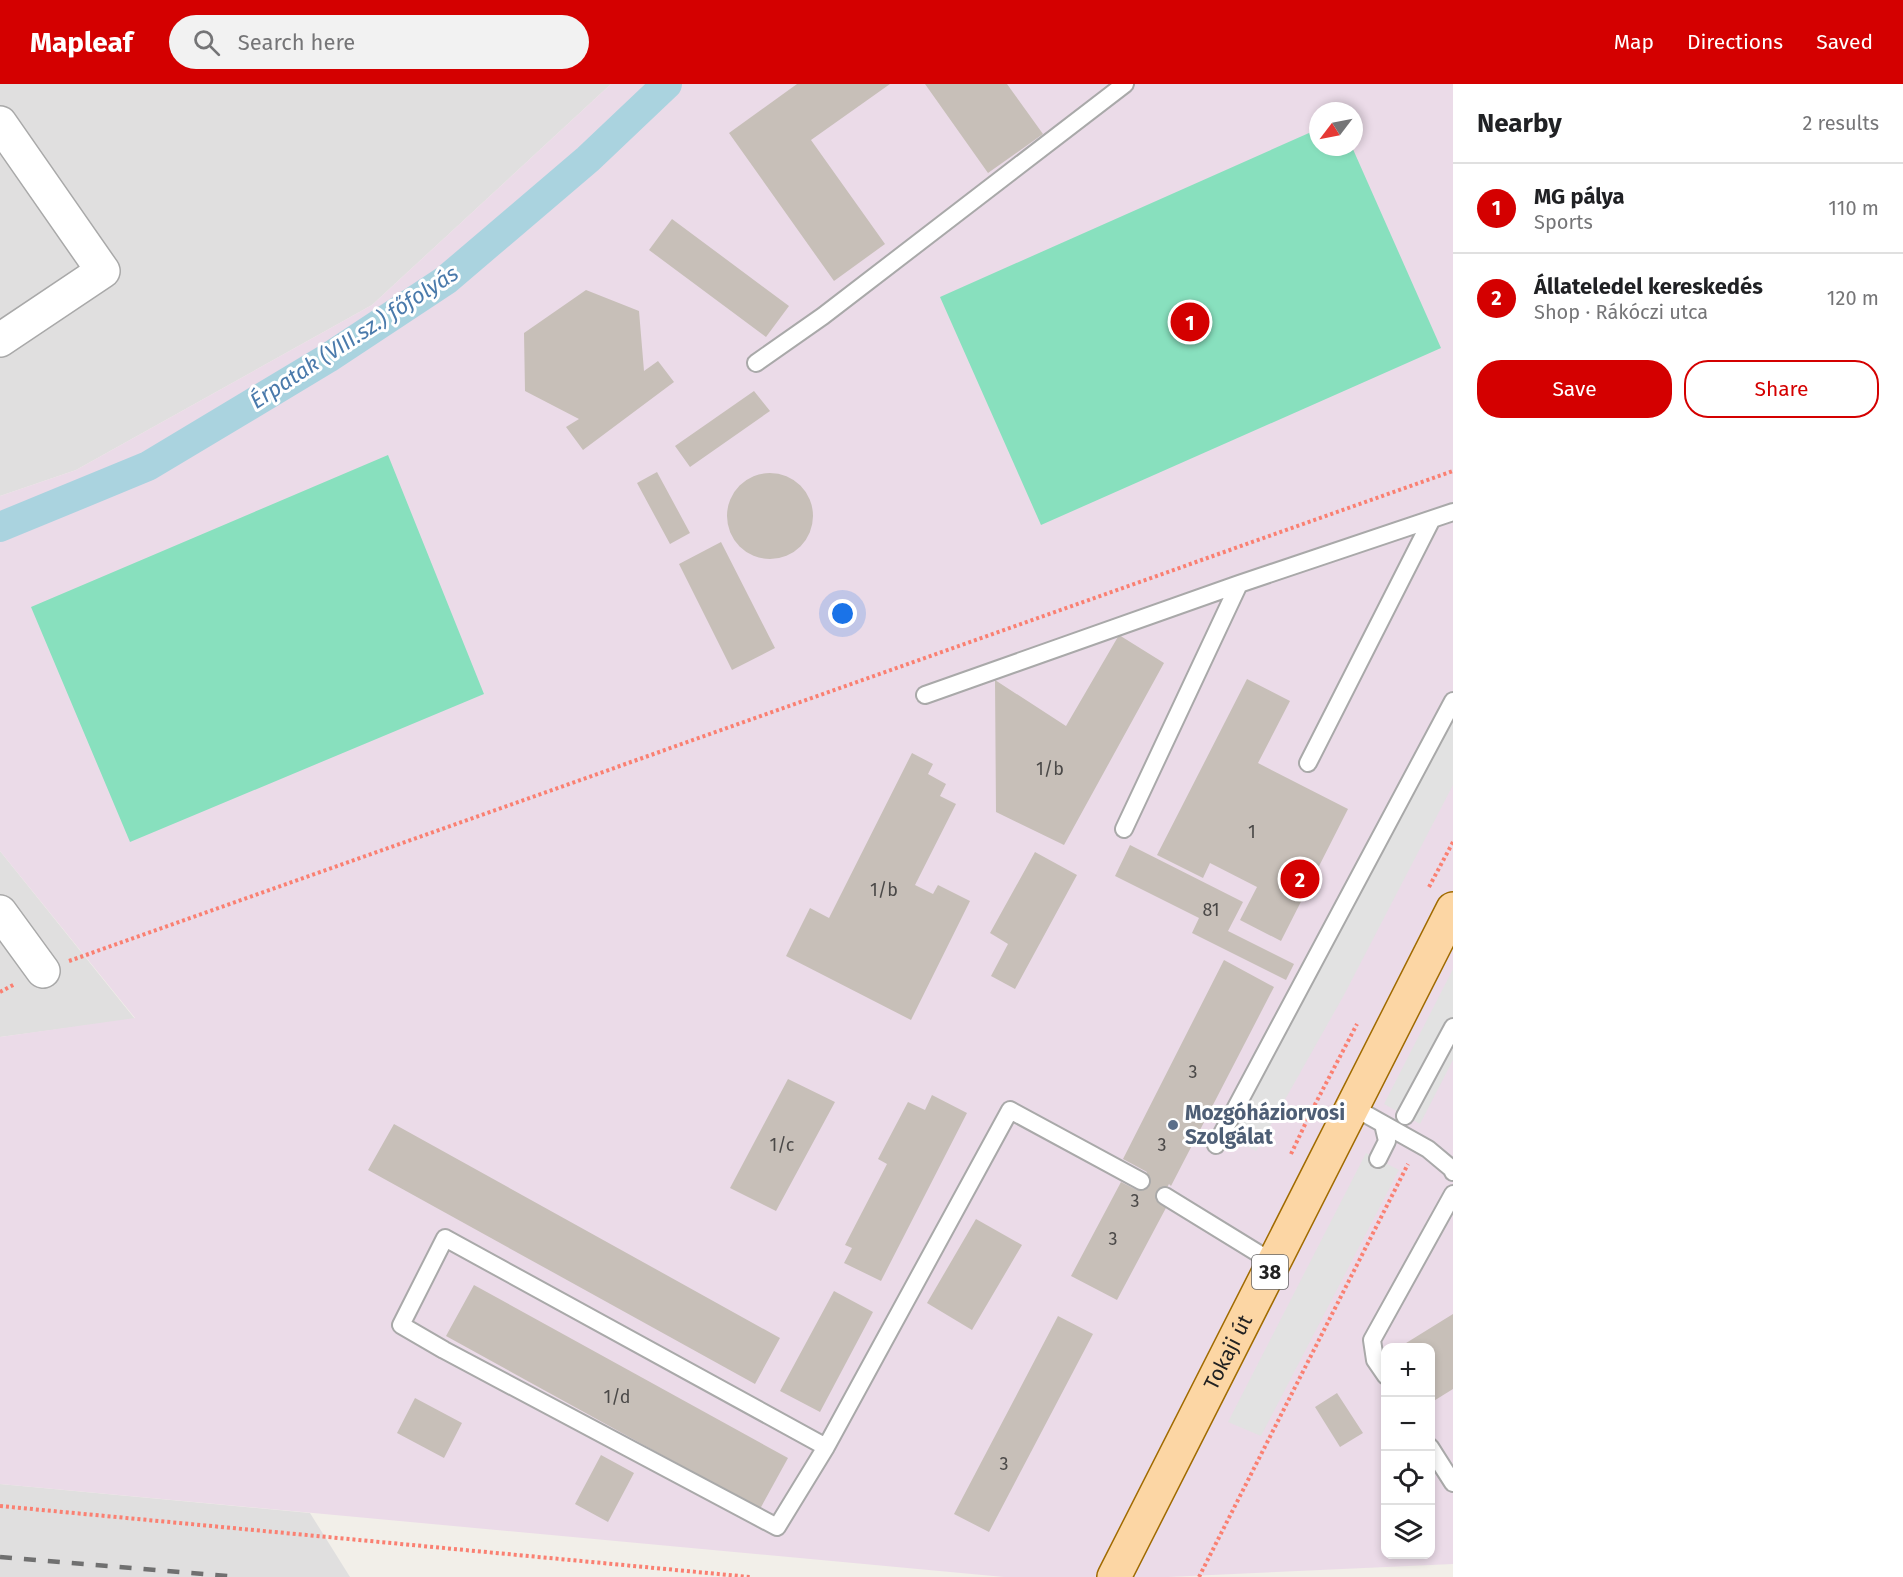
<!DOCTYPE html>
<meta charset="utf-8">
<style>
body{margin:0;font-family:"Fira Sans",sans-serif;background:#f2f2f2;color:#202124}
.controls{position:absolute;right:18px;bottom:18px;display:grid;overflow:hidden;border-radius:12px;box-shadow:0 3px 9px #0003}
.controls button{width:54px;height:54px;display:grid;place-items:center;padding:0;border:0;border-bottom:2px solid #e0e0e0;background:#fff;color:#202124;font:30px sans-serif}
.compass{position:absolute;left:1309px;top:18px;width:54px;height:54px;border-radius:50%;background:#fff;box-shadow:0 3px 9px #0003;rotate:238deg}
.you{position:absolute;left:843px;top:530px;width:21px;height:21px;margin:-15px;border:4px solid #fff;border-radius:50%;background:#1a73e8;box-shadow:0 0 0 9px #1a73e833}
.badge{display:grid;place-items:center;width:39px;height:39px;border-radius:50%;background:#d40000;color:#fff;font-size:20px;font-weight:700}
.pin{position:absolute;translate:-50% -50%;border:3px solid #fff;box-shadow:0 2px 6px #0006}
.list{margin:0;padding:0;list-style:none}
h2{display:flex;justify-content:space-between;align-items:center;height:78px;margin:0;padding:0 24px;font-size:26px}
h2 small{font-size:20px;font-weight:400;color:#757577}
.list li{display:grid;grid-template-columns:39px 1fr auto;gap:18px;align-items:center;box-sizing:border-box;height:90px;padding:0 24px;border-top:2px solid #e0e0e0}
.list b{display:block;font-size:22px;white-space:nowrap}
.list p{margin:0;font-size:20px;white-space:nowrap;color:#757577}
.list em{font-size:20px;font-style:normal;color:#757577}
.actions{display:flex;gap:12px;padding:18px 24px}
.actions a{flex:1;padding:14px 0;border:2px solid #d40000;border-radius:24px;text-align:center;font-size:21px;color:#d40000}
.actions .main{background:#d40000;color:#fff}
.icon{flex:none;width:33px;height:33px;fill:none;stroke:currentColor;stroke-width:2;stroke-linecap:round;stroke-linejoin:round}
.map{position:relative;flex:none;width:1453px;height:1493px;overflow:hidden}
header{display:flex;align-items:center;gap:36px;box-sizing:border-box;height:84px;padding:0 30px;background:#d40000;color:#fff}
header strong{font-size:28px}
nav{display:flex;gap:33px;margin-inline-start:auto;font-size:21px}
.search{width:420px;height:54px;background:#f2f2f2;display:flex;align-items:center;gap:15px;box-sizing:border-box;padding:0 21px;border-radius:33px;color:#757577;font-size:22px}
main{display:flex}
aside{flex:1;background:#fff}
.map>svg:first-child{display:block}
</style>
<header>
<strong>Mapleaf</strong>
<div class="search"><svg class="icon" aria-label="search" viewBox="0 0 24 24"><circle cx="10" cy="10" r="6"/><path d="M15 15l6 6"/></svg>Search here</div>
<nav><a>Map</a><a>Directions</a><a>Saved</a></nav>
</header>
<main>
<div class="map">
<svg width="1453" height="1493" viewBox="0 0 1453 1493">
<rect width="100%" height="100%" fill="#f2efe9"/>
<!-- residential -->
<path fill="#e0dfdf" d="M0,0H611L372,221L76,386L0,412Z
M0,767L135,935L0,953Z
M0,1400L310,1429L350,1493H0Z"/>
<!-- industrial -->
<path fill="#ebdbe8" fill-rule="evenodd" d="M611,0H1453V1480L1168,1493H1004L0,1400V953L135,934L0,767V412L76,386L372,221ZM1318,27H1354V63H1318ZM1386,1264H1430V1470H1386Z"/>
<!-- pitch -->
<path fill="#88e0be" d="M1318,45V63H1352L1441,264L1041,441L940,213Z
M388,371L484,610L130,758L31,523Z"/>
<!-- parking -->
<path fill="#e2e2e2" d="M1453,617V701L1344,911L1256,1067L1222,1049Z
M1453,885V976L1420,1040L1384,1020Z
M1366,1069L1399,1086L1261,1352L1228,1338Z"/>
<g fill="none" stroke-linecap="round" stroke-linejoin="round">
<!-- canal -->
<path stroke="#aad3df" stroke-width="30" d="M0,443L148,382L328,274L446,196L588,75L667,0"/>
</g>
<!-- building -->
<path fill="#c7bfb8" d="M797,0H890L811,56L885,160L834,197L729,49Z
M925,0H1007L1043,50L988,89Z
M672,135L789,222L766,253L649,166Z
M586,206L639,227L644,287L658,277L674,298L583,366L566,343L579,335L525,307L524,249Z
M754,307L770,327L690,383L675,362Z
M657,388L690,449L670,460L637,399Z
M727 432a43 43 0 1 1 86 0a43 43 0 1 1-86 0Z
M721,458L775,564L732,586L679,480Z
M1119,551L1164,579L1064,761L996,728L995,596L1066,642Z
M1247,595L1290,617L1258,679L1348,725L1281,857L1240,836L1257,803L1210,779L1203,794L1157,771Z
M912,669L933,680L928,690L946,700L940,712L956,720L915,801L933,810L938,801L970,817L911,936L786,872L810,824L829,834Z
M1130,761L1243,818L1228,847L1294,880L1286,896L1192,849L1199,834L1115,792Z
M1035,768L1077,791L1015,905L991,892L1008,860L990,849Z
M1224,876L1274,903L1171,1102L1169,1100L1159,1118L1167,1122L1117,1216L1071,1192L1121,1098L1137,1106L1147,1088L1123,1075Z
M788,995L835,1018L776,1127L730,1104Z
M932,1011L967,1029L881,1197L844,1179L852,1164L845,1161L887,1080L878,1075L908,1018L925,1026Z
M394,1040L780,1254L755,1300L368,1086Z
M976,1135L1022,1161L972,1246L927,1219Z
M474,1201L788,1374L760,1425L446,1252Z
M834,1207L873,1228L820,1328L780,1307Z
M1453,1230V1305L1432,1318L1430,1264H1398Z
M1058,1232L1093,1250L989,1448L954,1430Z
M1337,1309L1363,1349L1340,1363L1315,1323Z
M415,1314L462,1339L444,1374L397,1349Z
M601,1371L634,1389L608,1438L575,1420Z"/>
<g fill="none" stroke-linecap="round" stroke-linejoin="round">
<!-- lane casing -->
<g stroke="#a9a9a9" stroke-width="20">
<path id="lane" d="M756,279L823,232L1125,0
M925,611L1239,500L1453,428
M1308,679L1432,435
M1124,745L1239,500
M1353,1023L1428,1065L1452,1085L1453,1088
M1405,1032L1453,943
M1216,1061L1453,617
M1378,1075L1387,1057L1383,1040
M1165,1112L1274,1179
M1386,1292L1375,1276L1372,1256L1453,1110
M826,1363L777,1443L444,1266L401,1241L445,1154L826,1363L1010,1026L1141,1097
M1430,1363L1453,1399"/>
</g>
<!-- street casing -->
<g stroke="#a9a9a9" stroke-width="36">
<path id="street" d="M0,39L103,187L0,256
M0,828L43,887"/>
</g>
<!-- primary casing -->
<g stroke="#a06b00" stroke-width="36">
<g id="primary">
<path id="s1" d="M1114,1493L1453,825"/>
</g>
</g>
<!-- path -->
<path stroke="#fa8072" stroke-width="4" stroke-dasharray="3 3" stroke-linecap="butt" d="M1429,803L1453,758
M69,877L1453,387
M0,908L15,900
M1291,1070L1310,1030L1357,940
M0,1422L750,1493
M1199,1493L1408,1080"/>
<!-- lane -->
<use href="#lane" stroke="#fff" stroke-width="16"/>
<!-- street -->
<use href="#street" stroke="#fff" stroke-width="33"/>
<!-- primary -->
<use href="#primary" stroke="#fcd6a4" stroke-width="33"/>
<!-- rail -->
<path stroke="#707070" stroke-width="4.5" stroke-dasharray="12 12" stroke-linecap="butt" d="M0,1473L238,1493"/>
</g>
<!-- markers -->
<circle fill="#5c6f8a" stroke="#fff" stroke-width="2" cx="1173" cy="1041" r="6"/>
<g text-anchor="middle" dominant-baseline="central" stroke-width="6" stroke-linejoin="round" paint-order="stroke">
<!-- number labels -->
<g font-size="18" fill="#4b4948">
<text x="1050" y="685">1/b</text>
<text x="1252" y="748">1</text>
<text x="884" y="806">1/b</text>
<text x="1211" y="826">81</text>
<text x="1193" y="988">3</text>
<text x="782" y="1061">1/c</text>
<text x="1162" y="1061">3</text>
<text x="1135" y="1117">3</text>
<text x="1113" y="1155">3</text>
<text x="617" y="1313">1/d</text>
<text x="1004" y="1380">3</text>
</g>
<!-- shield labels -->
<rect fill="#fff" stroke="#646464" stroke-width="1.5" x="1252" y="1171" width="36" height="34" rx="4.5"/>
<g font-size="20" font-weight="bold" fill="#222">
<text x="1270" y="1188">38</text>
</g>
<!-- service labels -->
<g font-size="21" font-weight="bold" fill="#4e5e75" stroke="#fff" text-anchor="start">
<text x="1185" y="1029">Mozgóháziorvosi<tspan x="1185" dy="24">Szolgálat</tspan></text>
</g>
<!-- street labels -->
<g font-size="21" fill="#222" stroke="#fff">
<text stroke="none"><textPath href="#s1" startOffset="252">Tokaji út</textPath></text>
</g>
<!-- water labels -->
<g font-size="22" font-style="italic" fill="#4a7aab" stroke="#fff">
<text transform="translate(354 253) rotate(-33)">Érpatak (VIII.sz.) főfolyás</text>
</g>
</g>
</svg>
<div class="controls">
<button>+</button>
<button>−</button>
<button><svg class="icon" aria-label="locate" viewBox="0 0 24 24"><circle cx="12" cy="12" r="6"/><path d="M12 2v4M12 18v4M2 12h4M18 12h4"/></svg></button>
<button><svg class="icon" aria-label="layers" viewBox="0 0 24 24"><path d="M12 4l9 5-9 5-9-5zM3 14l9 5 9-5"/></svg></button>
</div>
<svg class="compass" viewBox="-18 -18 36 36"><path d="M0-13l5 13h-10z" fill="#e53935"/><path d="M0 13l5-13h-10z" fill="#757577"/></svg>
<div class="you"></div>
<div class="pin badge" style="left:1190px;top:238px">1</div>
<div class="pin badge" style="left:1300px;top:795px">2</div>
</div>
<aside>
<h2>Nearby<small>2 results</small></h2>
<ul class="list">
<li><span class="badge">1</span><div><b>MG pálya</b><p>Sports</p></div><em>110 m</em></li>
<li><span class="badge">2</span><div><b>Állateledel kereskedés</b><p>Shop · Rákóczi utca</p></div><em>120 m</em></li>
</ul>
<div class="actions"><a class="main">Save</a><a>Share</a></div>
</aside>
</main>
